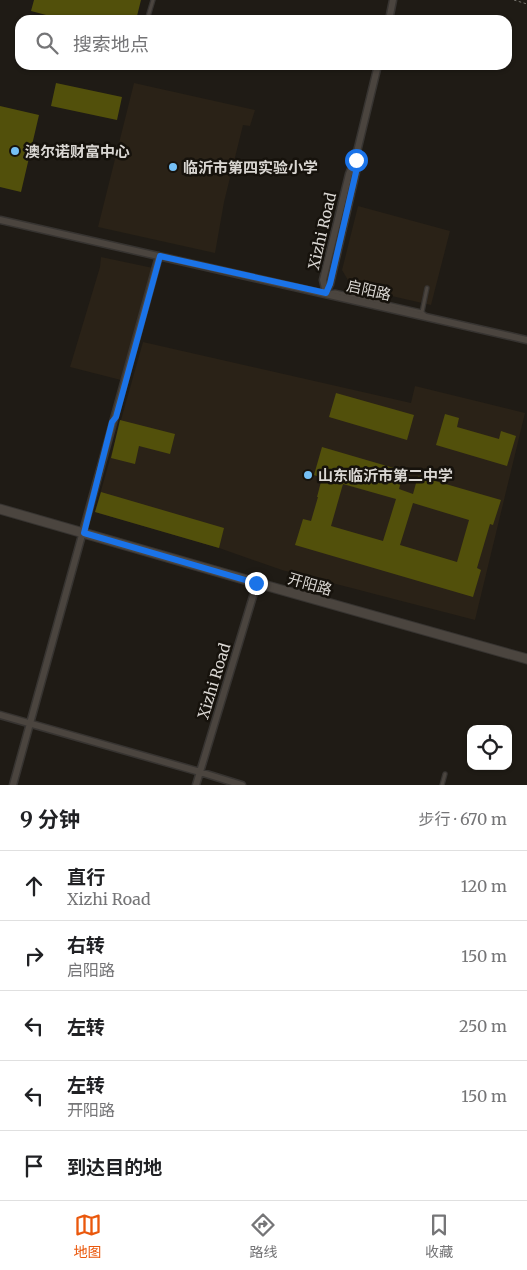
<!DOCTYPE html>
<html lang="zh">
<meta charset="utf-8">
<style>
body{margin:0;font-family:Merriweather,"Noto Sans SC",serif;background:#f6f6f6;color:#202124}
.controls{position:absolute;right:15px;bottom:15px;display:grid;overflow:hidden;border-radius:10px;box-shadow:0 1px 4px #0004}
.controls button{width:45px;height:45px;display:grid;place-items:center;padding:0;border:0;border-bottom:1px solid #e0e0e0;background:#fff;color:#202124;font:25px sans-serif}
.stop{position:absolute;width:15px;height:15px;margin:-11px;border:4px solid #1a73e8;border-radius:50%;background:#fff}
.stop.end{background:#1a73e8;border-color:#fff;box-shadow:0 1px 5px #0008}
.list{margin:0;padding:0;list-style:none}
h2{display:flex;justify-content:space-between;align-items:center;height:65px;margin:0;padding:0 20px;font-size:21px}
h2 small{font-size:16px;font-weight:400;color:#757577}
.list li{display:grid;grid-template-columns:32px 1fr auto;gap:15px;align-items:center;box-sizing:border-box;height:70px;padding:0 20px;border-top:1px solid #e0e0e0}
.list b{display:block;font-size:19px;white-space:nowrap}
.list p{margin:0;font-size:16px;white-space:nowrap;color:#757577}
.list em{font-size:16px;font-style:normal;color:#757577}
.icon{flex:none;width:28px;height:28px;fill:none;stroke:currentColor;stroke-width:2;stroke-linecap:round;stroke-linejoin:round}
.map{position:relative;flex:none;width:527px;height:785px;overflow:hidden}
.search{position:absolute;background:#fff;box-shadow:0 1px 4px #0004;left:15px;right:15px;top:15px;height:55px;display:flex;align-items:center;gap:12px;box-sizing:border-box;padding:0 18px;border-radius:15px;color:#757577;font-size:19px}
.sheet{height:415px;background:#fff}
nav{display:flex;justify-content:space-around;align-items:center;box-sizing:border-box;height:70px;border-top:1px solid #e0e0e0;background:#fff;font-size:14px;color:#757577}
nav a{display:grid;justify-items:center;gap:2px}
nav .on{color:#ea580c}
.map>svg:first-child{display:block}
</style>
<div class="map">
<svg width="527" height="785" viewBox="0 0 527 785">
<rect width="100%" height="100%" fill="#1f1b15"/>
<!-- built -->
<path fill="#2a2217" d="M134,83L255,110L250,126L243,125L224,202L215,253L98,227Z
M358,206L450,231L431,305L352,287L342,270Z
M101,257L153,268L121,380L70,367L100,267Z
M143,342L411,403L415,386L525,413L475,620L282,570L219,548L95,512Z"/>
<!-- building -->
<path fill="#52500b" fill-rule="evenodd" d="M34,0H141L136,20H65L31,11Z
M56,83L122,97L117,120L51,106Z
M0,106L39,115L21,192L0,187Z
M336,393L414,415L407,440L329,417Z
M445,414L459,418L457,427L499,439L501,431L516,436L507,466L436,445Z
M120,420L175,434L170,454L139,446L135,464L111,458Z
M322,447L404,471L399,489L413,494L418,476L501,500L493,525L490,524L477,568L481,570L473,597L295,545L303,519L311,521L318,497H317L322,478L314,475ZM343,484L396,499L383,541L331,526ZM413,503L469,520L457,562L400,545Z
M101,492L224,528L219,548L95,512Z"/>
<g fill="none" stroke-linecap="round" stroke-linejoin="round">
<!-- service casing -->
<g stroke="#373431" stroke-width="5.5">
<path id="service" d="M147,20L153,0
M329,293L335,292L422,312L426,316
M422,312L427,288
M442,785L445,774"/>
</g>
<!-- minor casing -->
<g stroke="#373431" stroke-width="9">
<path id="minor" d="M389,20L393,0
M0,220L527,340
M326,292L330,284L356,172V163
M326,293L323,280L349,174L355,160L378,65
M0,715L200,772L242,785
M13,785L159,256
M196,785L257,583"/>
</g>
<!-- tertiary casing -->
<g stroke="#373431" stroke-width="11">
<path id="tertiary" d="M0,509L257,583L527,659"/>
</g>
<!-- path -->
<path stroke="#75726c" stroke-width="1" stroke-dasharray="2.5 2.5" stroke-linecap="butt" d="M514,0L527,4"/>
<!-- service -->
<use href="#service" stroke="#4b453f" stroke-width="3"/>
<!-- minor -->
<use href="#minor" stroke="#4b453f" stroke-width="6"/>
<!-- tertiary -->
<use href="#tertiary" stroke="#4b453f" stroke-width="9"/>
</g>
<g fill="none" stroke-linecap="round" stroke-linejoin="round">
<!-- route -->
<path stroke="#1a73e8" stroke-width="6" d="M256,583L84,533L112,422L116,417L160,256L326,293L330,284L356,172V160"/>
</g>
<!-- markers -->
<g fill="#75c0f6" stroke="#16120c" stroke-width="2">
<circle cx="15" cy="151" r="5"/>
<circle cx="173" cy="167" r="5"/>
<circle cx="308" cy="475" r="5"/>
</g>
<g text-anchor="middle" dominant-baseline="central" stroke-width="5" stroke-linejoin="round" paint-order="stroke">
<!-- poi labels -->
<g font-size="15" font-weight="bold" fill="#dad7d3" stroke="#16120c" text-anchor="start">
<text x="25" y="151">澳尔诺财富中心</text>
<text x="183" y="167">临沂市第四实验小学</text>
<text x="318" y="475">山东临沂市第二中学</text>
</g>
<!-- street labels -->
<g font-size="15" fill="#dad7d3" stroke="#16120c">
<text transform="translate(322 231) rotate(-77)">Xizhi Road</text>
<text transform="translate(369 290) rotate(13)">启阳路</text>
<text transform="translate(310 584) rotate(16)">开阳路</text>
<text transform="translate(214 681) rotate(-73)">Xizhi Road</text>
</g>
</g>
</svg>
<div class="controls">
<button><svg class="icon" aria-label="locate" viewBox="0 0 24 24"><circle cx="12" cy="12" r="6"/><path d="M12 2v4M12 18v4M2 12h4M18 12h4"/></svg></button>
</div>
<div class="stop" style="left:356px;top:160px"></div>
<div class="stop end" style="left:256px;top:583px"></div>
<div class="search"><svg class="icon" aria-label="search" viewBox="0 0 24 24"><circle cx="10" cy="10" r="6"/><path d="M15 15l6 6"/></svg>搜索地点</div>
</div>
<section class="sheet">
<h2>9 分钟<small>步行 · 670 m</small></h2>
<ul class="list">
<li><svg class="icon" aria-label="ahead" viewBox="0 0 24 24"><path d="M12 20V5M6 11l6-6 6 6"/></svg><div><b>直行</b><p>Xizhi Road</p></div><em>120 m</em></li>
<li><svg class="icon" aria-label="right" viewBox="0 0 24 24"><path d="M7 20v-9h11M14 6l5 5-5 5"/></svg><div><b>右转</b><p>启阳路</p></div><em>150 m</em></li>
<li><svg class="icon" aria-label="left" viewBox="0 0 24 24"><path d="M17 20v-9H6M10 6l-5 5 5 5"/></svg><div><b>左转</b></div><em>250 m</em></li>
<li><svg class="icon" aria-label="left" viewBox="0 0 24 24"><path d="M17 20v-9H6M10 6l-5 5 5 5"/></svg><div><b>左转</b><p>开阳路</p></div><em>150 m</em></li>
<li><svg class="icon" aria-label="arrive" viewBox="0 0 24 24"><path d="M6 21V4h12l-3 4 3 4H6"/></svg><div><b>到达目的地</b></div></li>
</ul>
</section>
<nav>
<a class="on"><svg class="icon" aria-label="map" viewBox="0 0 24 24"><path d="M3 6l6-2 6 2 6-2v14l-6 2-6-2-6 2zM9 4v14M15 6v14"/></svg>地图</a>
<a><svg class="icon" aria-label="directions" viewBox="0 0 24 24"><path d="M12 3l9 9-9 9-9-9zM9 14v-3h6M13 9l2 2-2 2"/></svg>路线</a>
<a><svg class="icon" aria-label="saved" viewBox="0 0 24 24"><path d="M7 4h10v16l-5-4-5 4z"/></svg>收藏</a>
</nav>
